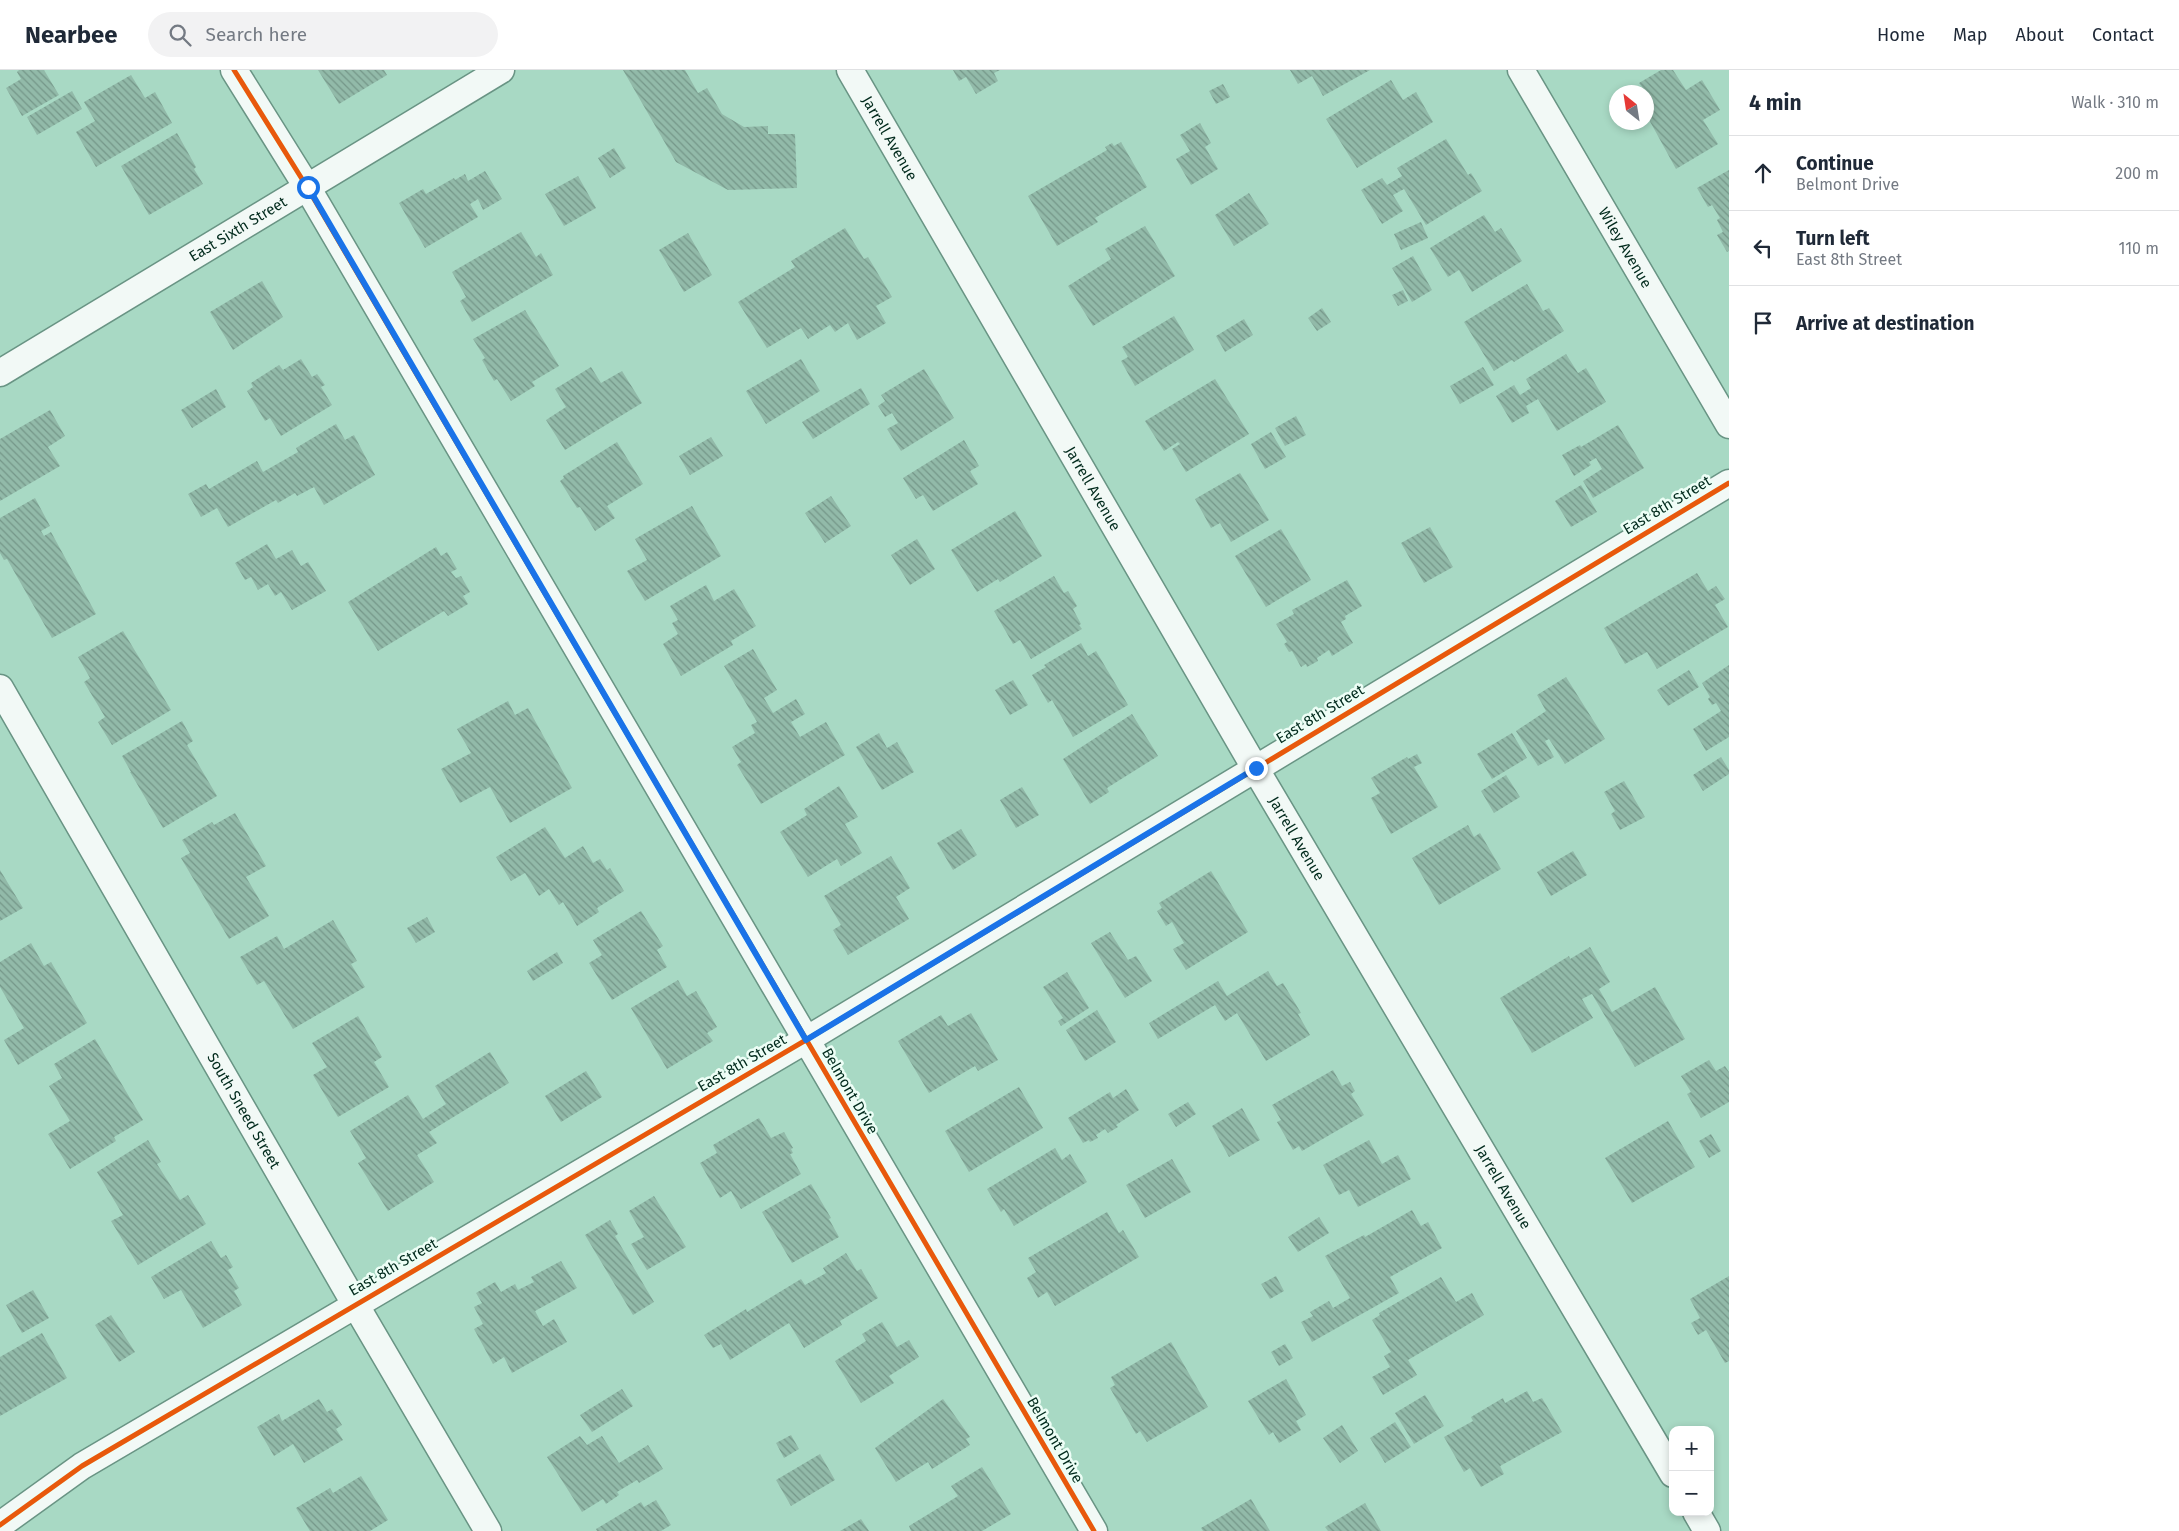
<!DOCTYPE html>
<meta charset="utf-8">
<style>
body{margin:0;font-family:"Fira Sans",sans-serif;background:#f2f2f3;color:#1f2937}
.controls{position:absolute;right:15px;bottom:15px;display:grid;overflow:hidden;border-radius:10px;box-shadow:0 2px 8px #0003}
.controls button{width:45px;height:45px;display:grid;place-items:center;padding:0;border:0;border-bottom:1px solid #e0e1e3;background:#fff;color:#1f2937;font:25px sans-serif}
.compass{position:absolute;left:1609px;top:15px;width:45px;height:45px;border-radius:50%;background:#fff;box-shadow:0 2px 8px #0003;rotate:330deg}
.stop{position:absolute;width:15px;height:15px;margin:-11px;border:4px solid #1a73e8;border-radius:50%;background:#fff}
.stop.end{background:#1a73e8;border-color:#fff;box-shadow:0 1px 5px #0008}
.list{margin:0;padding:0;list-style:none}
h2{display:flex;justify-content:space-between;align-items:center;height:65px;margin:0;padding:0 20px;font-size:21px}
h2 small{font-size:16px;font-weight:400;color:#747a83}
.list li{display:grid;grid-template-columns:32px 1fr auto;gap:15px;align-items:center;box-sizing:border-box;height:75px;padding:0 20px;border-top:1px solid #e0e1e3}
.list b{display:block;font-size:19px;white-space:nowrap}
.list p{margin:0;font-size:16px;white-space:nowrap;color:#747a83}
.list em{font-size:16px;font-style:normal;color:#747a83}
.icon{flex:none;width:28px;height:28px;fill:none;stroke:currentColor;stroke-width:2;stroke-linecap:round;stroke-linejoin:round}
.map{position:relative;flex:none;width:1729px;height:1461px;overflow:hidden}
header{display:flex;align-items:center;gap:30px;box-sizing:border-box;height:70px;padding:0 25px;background:#fff;border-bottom:1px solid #e0e1e3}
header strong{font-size:24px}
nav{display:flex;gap:28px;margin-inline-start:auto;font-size:18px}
.search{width:350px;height:45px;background:#f2f2f3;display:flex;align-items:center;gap:12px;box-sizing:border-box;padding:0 18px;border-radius:28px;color:#747a83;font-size:19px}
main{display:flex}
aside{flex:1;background:#fff}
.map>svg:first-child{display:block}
</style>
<header>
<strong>Nearbee</strong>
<div class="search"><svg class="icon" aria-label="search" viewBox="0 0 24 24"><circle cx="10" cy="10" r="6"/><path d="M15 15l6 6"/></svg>Search here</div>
<nav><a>Home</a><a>Map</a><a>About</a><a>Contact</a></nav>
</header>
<main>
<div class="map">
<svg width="1729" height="1461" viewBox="0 0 1729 1461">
<defs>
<pattern id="building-back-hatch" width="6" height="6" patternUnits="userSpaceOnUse" patternTransform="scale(1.25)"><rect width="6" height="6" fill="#92baa9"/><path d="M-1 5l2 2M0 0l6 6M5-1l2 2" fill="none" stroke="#759789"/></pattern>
</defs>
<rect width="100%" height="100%" fill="#a8d9c4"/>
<!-- building -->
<path fill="url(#building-back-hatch)" d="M19,0H44L59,25L22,46L6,18L21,9L17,2Z
M318,0H384L387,5L339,34Z
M623,0H685L698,23L707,18L722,44L744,57L768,56V64H795L797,118L728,120L676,92Z
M953,0H1000L994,3L998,11L976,24L966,7L959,11Z
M1290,0H1370L1323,26L1312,6L1298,14Z
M1661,0H1673L1686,20L1702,10L1720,40L1703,50L1718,74L1676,99L1647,46L1652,43L1646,34L1649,29L1646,22L1639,13Z
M131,5L145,28L155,22L172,53L96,97L76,62L95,51L84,32Z
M1391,10L1403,30L1416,22L1433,52L1357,98L1326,49Z
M1223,14L1230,27L1216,34L1209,21Z
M72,21L82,39L37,65L27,47Z
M1200,53L1211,73L1205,77L1218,99L1191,115L1176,89L1190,81L1180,65Z
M177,63L196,97L194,99L203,114L149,145L121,96Z
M1446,69L1468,105L1471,103L1482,121L1426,155L1404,119L1393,125L1403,141L1382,154L1361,120L1382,108L1387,115L1402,106L1397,98Z
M1121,72L1147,117L1095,148L1098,152L1057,176L1028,126L1107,80L1105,77L1112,73L1114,76Z
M614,78L626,98L610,108L598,88Z
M1729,100V181L1727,182L1717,165L1723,162L1717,150L1720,148L1712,135L1708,137L1697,118Z
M485,101L502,129L483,140L478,129L470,134L478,147L425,178L399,133L423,119L426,124L454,108L455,110L465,104L468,111Z
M578,106L596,138L564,156L545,124Z
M1249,123L1269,154L1234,176L1215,145Z
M1484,145L1495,162L1501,158L1522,191L1472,222L1459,200L1448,207L1430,178Z
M1421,152L1428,168L1401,180L1394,164Z
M1145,156L1175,206L1093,256L1068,216L1111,189L1105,179Z
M845,158L864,189L868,187L892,227L876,236L886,253L857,270L848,253L835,262L830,255L808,269L801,258L767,278L738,232L795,197L791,191Z
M521,162L536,187L541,183L553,205L472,252L460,231L466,227L452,202Z
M688,163L712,205L684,222L659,180Z
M1413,186L1432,220L1412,232L1392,198Z
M262,211L283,247L233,280L210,242Z
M1527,214L1543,241L1549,238L1564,261L1514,292L1512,290L1494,301L1464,252Z
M1403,220L1408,231L1398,236L1392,225Z
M1322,238L1331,252L1317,261L1308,248Z
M525,240L559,296L532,312L535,316L511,331L497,309L494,311L482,290L485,288L473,269Z
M1174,246L1194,280L1135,316L1121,291L1128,287L1122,277Z
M1244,249L1253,265L1225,282L1216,266Z
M1566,284L1578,303L1586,298L1606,332L1557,361L1538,329L1526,336L1529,343L1512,353L1496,326L1514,315L1520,325L1531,318L1526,309Z
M301,289L312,307L317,304L325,315L321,317L332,335L281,366L270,348L265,351L247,321L253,317L251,313L279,295L283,300Z
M801,289L820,321L766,354L746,321Z
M591,297L601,313L622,301L642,333L565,380L546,350L566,337L555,319Z
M1483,297L1494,315L1460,334L1450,316Z
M924,299L954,348L901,381L887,359L898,353L892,343L885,347L878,336L885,331L881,325Z
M1215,309L1249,364L1186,402L1172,379L1180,374L1178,372L1164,381L1145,351Z
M861,318L870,334L813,369L802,352Z
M216,319L226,337L192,358L181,340Z
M50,340L65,366L48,377L60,396L0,431V369Z
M1296,346L1306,365L1285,376L1275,358Z
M336,354L345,370L354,365L375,405L324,435L314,417L297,426L295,423L278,433L276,430L228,457L217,438L201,447L188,424L206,414L209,419L257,391L263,402L298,382L296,378Z
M1618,355L1644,398L1593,428L1583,411L1602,399L1596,388L1589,392L1591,395L1574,406L1562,385L1580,375L1581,377Z
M1271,362L1286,387L1265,399L1251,374Z
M711,367L723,386L690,405L679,386Z
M964,370L979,396L970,401L978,414L933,441L923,425L916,429L903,408Z
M617,372L643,414L607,436L615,448L595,461L580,437L577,438L560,411L564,408L563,406Z
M1240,403L1269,450L1231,472L1220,453L1211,458L1195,429Z
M1581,415L1597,442L1571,457L1555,431Z
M831,426L851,456L825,473L805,443Z
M35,428L50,456L41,461L44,466L51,462L96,544L52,568L7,489L4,490L0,483V448Z
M692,436L721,486L645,531L627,501L647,490L635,469Z
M1015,441L1042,486L1000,512L998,509L977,522L951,480Z
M1430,457L1453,497L1424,513L1401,473Z
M1281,459L1311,510L1266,537L1235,486Z
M917,469L935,499L910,515L891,485Z
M267,474L276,489L292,480L301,496L308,492L326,521L292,540L281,522L275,526L268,514L258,520L251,507L245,510L235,493Z
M436,477L441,486L447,482L457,499L451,502L456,508L461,506L470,522L463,526L468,534L448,546L444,541L378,581L348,532Z
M1697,503L1708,521L1716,516L1725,529L1715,535L1728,557L1657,599L1647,582L1625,594L1604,558Z
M1054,506L1064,523L1068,521L1077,536L1073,539L1081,554L1079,555L1082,559L1031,589L1020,570L1013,574L994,541Z
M1347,510L1362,536L1345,546L1346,549L1341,552L1353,573L1332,586L1329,580L1317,588L1318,591L1307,597L1306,594L1301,597L1292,581L1289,582L1284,574L1287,572L1276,554L1294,544L1292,540Z
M706,515L714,531L734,519L756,556L731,571L733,575L681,606L663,574L678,564L672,553L678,550L670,536Z
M123,561L171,640L112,675L98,652L105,647L84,612L90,608L78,587Z
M1081,573L1088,586L1096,581L1128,635L1073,667L1052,630L1048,633L1032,605L1046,597L1044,595Z
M753,579L777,620L764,628L773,643L796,629L805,644L791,652L800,667L826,652L845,685L761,734L737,695L741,692L732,677L755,663L751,655L757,652L724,596Z
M1729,595V667L1706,681L1693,659L1721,641L1716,633L1712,635L1708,629L1710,627L1702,613Z
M1689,600L1699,617L1668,636L1657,620Z
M1566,607L1605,669L1565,694L1549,669L1545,671L1554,687L1538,696L1516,661L1546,641L1537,625Z
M1013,610L1028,635L1010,645L995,620Z
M508,631L515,645L528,638L572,718L510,753L490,717L460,733L441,699L471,683L457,659Z
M1132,644L1158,686L1107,718L1109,722L1090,734L1063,689Z
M182,651L193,671L187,675L217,726L163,758L130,702H131L122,686Z
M879,663L887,678L897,672L914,702L882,720L856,677Z
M1512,663L1527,688L1492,709L1477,684Z
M1417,684L1422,693L1414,697L1438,737L1391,764L1371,728L1380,723L1371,708L1407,687L1408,689Z
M1721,687L1729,700V704L1703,721L1693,705Z
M1506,705L1520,727L1494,743L1481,721Z
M1624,711L1645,747L1620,760L1611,744L1615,741L1604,722Z
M839,716L858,747L845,754L862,783L841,796L837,789L808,807L780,762L807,745L804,739Z
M1022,717L1039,745L1016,758L1000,730Z
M235,743L266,796L246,807L269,846L229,869L181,788L190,783L182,770L212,752L214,755Z
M1468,755L1474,767L1480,763L1501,799L1439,835L1412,788Z
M545,757L565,788L583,776L593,793L600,789L607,800L610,798L624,821L597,838L599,842L577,856L563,832L559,835L549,819L539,826L525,803L511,811L496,787Z
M961,759L977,785L953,800L937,773Z
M1573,781L1587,805L1551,826L1537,802Z
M891,786L910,818L896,827L909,849L848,885L833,860L841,855L824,826Z
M0,800L23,838L0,851Z
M1211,801L1248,862L1186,900L1173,879L1184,873L1172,852L1166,856L1157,841L1162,838L1159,833Z
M641,841L663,876L657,880L667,897L612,930L589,893L602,885L593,870Z
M427,847L435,862L416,873L407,858Z
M333,850L357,891L351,894L365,917L293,959L264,911L257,915L240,887L277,866L284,879Z
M1110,862L1128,890L1136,886L1152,911L1125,928L1091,873Z
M31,873L44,896L51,892L87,953L18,995L4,970L24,958L0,917V892Z
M1590,877L1610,912L1599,919L1612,942L1655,917L1685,969L1635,997L1592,924L1582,929L1593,948L1532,983L1500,928L1569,886L1570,889Z
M557,882L563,893L533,911L527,901Z
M1268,901L1277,916L1283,913L1301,943L1298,944L1310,965L1266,991L1237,943L1225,951L1215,935L1158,969L1149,953L1218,911L1227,926Z
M1067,902L1089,938L1061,956L1058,951L1063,948L1043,917Z
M678,910L687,926L696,921L717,957L707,963L713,971L667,999L631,938Z
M1097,940L1116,972L1085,991L1066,960Z
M971,943L998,990L978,1001L975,996L929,1023L898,971L941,945L948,956Z
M358,946L382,987L374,992L389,1017L338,1047L313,1005L327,997L312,973Z
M95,969L143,1050L114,1067L116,1071L70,1099L48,1064L70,1051L49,1016L62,1008L54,994Z
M490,982L509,1013L429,1062L437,1073L417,1085L434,1112L388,1141L358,1093L366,1088L350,1061L408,1025L423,1049L446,1034L435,1016Z
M1709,990L1716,1001L1725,996L1729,1002V1032L1701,1048L1687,1024L1691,1022L1681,1006Z
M1333,1000L1342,1016L1350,1012L1355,1021L1351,1024L1364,1045L1302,1081L1299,1076L1293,1080L1277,1052L1281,1050L1272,1035Z
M586,1001L602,1027L561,1052L545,1026Z
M1019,1017L1043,1058L969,1102L945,1061Z
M1126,1019L1139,1040L1116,1055L1118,1057L1108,1063L1105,1059L1096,1065L1098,1068L1090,1072L1089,1070L1083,1073L1068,1048L1110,1022L1113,1028Z
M1188,1032L1196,1044L1176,1057L1168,1044Z
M1242,1038L1260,1070L1229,1087L1212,1056Z
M759,1048L771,1068L784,1062L793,1078L791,1079L793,1083L790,1084L801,1104L741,1139L731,1121L720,1128L700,1093L717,1083L713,1075Z
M1668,1051L1695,1097L1632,1133L1605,1088Z
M1711,1064L1721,1081L1709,1088L1699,1071Z
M148,1070L161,1092L157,1094L180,1130L188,1125L206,1154L138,1195L111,1151L123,1145L97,1102Z
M1369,1070L1382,1094L1398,1085L1411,1109L1358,1137L1349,1120L1339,1125L1323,1095Z
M1055,1078L1062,1090L1070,1084L1087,1112L1014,1156L1004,1139L1001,1142L987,1119Z
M1172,1089L1191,1122L1145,1148L1126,1115Z
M811,1114L831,1148L829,1149L839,1167L792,1193L762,1142Z
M654,1126L686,1177L647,1200L631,1174L644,1167L629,1141Z
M1412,1140L1421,1156L1428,1152L1442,1178L1390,1207L1399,1223L1312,1272L1301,1252L1313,1246L1310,1242L1329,1231L1333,1238L1350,1228L1325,1186L1364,1165L1365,1167Z
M1107,1142L1119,1163L1123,1160L1139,1187L1055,1236L1047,1222L1038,1228L1027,1208L1036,1202L1028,1188Z
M1319,1147L1329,1163L1298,1182L1288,1167Z
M610,1150L618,1164L615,1166L654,1232L633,1245L585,1165Z
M211,1171L221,1188L226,1185L233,1197L228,1200L239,1218L234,1221L242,1235L203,1258L181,1220L164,1229L151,1207Z
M846,1183L857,1201L861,1199L878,1228L840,1251L842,1255L804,1278L789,1253L730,1290L721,1274L713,1278L704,1265L746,1239L747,1242L801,1209L805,1215L826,1203L823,1198Z
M561,1191L577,1218L535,1241L543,1256L554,1249L567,1272L512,1303L504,1287L493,1294L474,1259L483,1254L474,1237L482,1233L476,1223L495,1212L501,1222L515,1214L518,1220L534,1212L531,1207Z
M1276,1206L1284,1221L1270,1229L1261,1214Z
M1729,1206V1291L1725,1293L1706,1260L1698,1265L1691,1253L1700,1248L1690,1229Z
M1441,1207L1456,1232L1472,1223L1484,1245L1408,1290L1417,1305L1383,1325L1372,1307L1390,1297L1384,1286L1391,1282L1372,1250L1380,1245L1379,1243Z
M33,1220L49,1248L22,1263L6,1235Z
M111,1245L135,1282L119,1292L95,1255Z
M882,1252L897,1277L909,1270L919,1287L889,1306L894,1313L861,1333L835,1291L866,1271L862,1264Z
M42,1263L67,1308L0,1346V1287Z
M1171,1272L1208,1337L1147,1372L1140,1361L1136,1364L1110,1318L1115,1315L1111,1307Z
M1285,1274L1293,1288L1279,1296L1271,1282Z
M1286,1309L1306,1345L1296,1351L1301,1360L1279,1373L1273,1362L1269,1365L1248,1331Z
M622,1319L633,1336L592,1362L580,1345Z
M1527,1321L1533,1332L1542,1328L1562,1362L1500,1396L1504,1404L1481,1417L1470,1398L1464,1402L1444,1367L1473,1351L1471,1347L1486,1338L1503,1328L1505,1333Z
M1425,1325L1444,1356L1414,1374L1395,1343Z
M319,1329L327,1342L332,1339L342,1355L336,1359L343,1370L304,1393L293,1374L274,1386L257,1357L279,1344L282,1351Z
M943,1329L970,1367L966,1369L970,1375L932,1399L928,1392L896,1412L875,1378Z
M1395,1352L1411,1377L1385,1393L1370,1368Z
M1342,1355L1358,1381L1340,1393L1323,1368Z
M791,1365L799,1379L784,1388L776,1373Z
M580,1366L587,1375L602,1366L619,1393L648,1375L663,1399L639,1413L637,1410L617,1422L619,1425L606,1434L603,1429L582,1442L547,1387Z
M820,1384L835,1410L791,1436L776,1410Z
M982,1397L1011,1444L982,1461H911L909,1456L958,1426L951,1416Z
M361,1406L388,1450L370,1461H310L296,1438L330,1418L333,1423Z
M1251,1429L1270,1461H1203L1201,1458Z
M656,1430L671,1455L661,1461H597L596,1459L641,1432L644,1437Z
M1365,1433L1381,1461H1328L1325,1457Z
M861,1449L869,1461H840Z"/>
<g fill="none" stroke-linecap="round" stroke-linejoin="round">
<!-- minor casing -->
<g stroke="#699484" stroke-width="29">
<g id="minor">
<path d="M234,0L307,117L1094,1461"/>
<path id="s1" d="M850,0L1255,698L1673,1404"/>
<path id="s2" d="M1521,0L1729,355"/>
<path id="s3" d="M0,303L501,0"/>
<path id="s4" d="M0,618L355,1234L488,1461"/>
<path d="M1696,1442L1707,1461"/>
<path d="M0,1455L82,1396L806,970L1729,413"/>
</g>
</g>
<!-- minor -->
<use href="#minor" stroke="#f2f9f6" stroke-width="26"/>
<!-- cycleway casing -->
<g stroke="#edfef6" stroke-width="8">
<path id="cycleway" d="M234,0L307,117L1094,1461
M0,1455L82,1396L806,970L1729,413"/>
</g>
<!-- cycleway -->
<use href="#cycleway" stroke="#e8590c" stroke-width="5"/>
</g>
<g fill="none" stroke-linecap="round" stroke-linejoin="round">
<!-- route -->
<path stroke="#1a73e8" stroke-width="6" d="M308,117L806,970L1256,698"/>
</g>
<g text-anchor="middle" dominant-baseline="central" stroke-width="5" stroke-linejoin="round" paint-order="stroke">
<!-- street labels -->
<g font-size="15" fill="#012a1c" stroke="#edfef6">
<text stroke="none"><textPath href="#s1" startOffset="79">Jarrell Avenue</textPath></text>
<text stroke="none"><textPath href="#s3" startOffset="278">East Sixth Street</textPath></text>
<text stroke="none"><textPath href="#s2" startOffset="206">Wiley Avenue</textPath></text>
<text stroke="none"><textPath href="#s1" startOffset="484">Jarrell Avenue</textPath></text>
<text transform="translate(1667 435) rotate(-31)">East 8th Street</text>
<text transform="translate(1320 644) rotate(-31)">East 8th Street</text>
<text stroke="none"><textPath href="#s1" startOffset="889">Jarrell Avenue</textPath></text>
<text transform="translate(742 993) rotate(-30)">East 8th Street</text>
<text transform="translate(850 1021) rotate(60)">Belmont Drive</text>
<text stroke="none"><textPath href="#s4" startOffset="488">South Sneed Street</textPath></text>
<text stroke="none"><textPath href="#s1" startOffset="1294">Jarrell Avenue</textPath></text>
<text transform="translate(393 1197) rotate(-30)">East 8th Street</text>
<text transform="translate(1055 1370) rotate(60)">Belmont Drive</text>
</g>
</g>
</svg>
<div class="controls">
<button>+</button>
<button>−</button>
</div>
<svg class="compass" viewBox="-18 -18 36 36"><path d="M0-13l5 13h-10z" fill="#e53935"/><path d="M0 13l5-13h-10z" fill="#747a83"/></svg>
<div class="stop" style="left:308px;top:117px"></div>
<div class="stop end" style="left:1256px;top:698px"></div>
</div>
<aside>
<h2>4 min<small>Walk · 310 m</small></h2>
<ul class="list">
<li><svg class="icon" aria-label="ahead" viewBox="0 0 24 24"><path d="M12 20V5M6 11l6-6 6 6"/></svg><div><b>Continue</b><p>Belmont Drive</p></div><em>200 m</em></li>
<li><svg class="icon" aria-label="left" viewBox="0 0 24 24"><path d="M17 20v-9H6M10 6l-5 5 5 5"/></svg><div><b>Turn left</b><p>East 8th Street</p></div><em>110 m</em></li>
<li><svg class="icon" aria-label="arrive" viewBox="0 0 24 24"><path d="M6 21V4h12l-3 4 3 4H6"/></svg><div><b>Arrive at destination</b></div></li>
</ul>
</aside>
</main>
